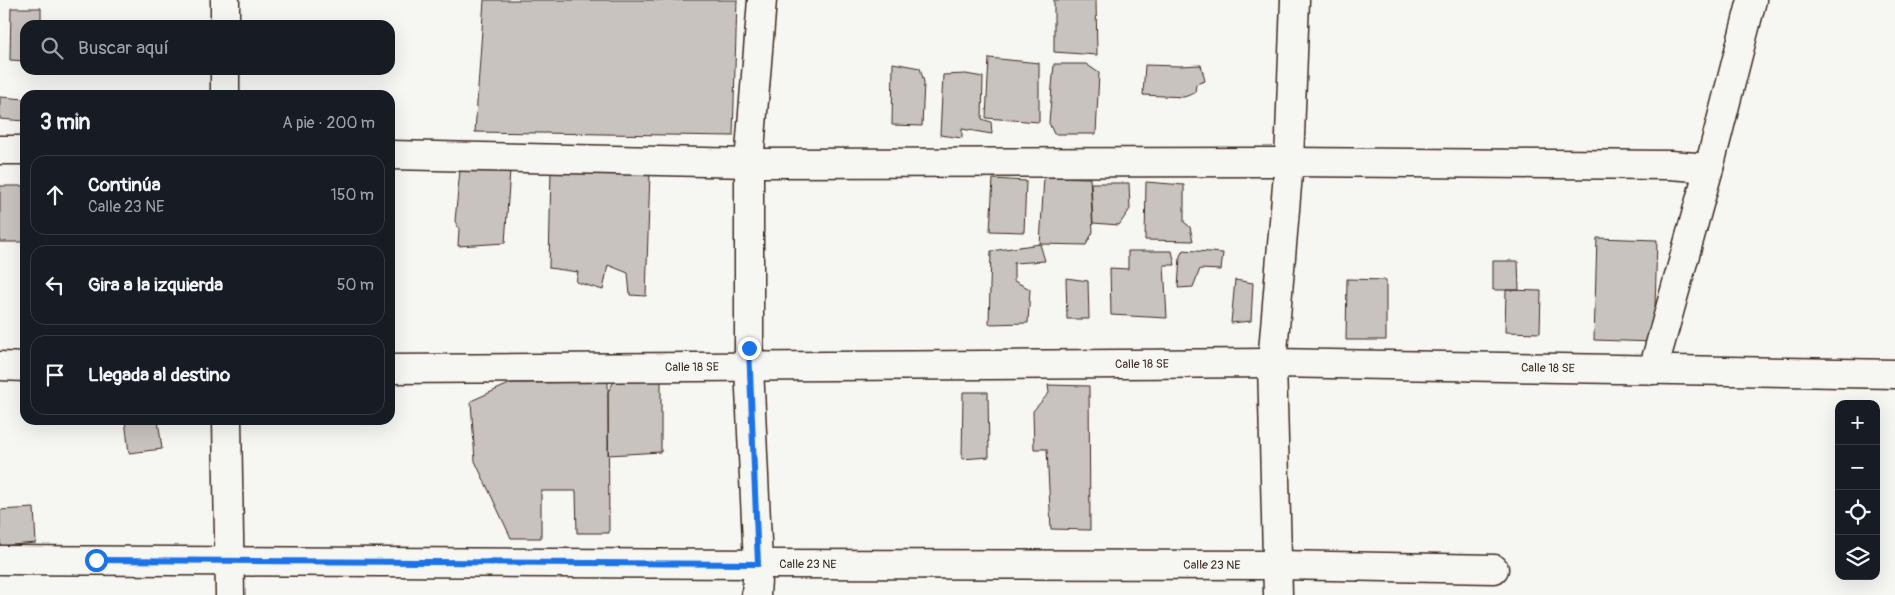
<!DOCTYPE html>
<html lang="es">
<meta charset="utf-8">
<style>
body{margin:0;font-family:Pangolin,sans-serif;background:#242831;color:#f1f3f6}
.controls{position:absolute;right:15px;bottom:15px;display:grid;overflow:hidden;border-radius:10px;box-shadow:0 5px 20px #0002}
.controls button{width:45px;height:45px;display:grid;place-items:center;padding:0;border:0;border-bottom:1px solid #363941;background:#171b24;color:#f1f3f6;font:25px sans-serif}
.stop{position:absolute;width:15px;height:15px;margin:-11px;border:4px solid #1a73e8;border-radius:50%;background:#fff}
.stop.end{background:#1a73e8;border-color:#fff;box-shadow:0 1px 5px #0008}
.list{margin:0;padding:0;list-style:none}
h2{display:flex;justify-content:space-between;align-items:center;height:65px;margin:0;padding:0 20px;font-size:21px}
h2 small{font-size:16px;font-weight:400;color:#9ea1a6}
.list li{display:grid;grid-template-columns:32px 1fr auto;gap:15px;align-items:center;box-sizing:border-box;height:80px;margin:0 10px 10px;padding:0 10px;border:1px solid #363941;border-radius:15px}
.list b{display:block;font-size:19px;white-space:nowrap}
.list p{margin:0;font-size:16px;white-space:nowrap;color:#9ea1a6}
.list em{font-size:16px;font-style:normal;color:#9ea1a6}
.icon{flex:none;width:28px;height:28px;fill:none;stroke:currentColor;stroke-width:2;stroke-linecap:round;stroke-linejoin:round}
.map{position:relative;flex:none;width:1895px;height:595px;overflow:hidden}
.search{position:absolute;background:#171b24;box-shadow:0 5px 20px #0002;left:20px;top:20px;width:375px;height:55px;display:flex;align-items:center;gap:12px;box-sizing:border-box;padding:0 18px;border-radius:15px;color:#9ea1a6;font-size:19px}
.panel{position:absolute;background:#171b24;box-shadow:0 5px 20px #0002;left:20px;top:90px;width:375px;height:335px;border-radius:15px}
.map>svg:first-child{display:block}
</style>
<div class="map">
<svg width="1895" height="595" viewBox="0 0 1895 595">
<rect width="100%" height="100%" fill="#f6f6f2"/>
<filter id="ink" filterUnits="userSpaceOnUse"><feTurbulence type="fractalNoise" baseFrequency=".02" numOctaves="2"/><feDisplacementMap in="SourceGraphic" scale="10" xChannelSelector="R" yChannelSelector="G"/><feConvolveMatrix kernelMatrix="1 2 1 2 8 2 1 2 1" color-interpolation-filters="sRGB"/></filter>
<g filter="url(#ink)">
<!-- building -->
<path fill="#c8c3be" stroke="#3b2a1e" d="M484,0H737L733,136L475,132Z
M1054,0H1096L1097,55L1054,52Z
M11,8H41V25H25V61L10,60Z
M989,58L1039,63V122L986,118Z
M893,63L920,68L924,82L922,126L892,125Z
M1054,64H1086L1099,73L1096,134H1054L1049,123Z
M1145,65L1180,66L1201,65L1205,81L1196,84L1195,93L1184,97L1143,95Z
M966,74L983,77L982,119L991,122L992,134L962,129V138L940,135L943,75Z
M0,97L25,99V121L0,119Z
M551,168L650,172L646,296L630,295L628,273L608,265L603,290L576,282L578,272L549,268Z
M460,170H510L505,243L458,246L459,229L455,221Z
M1044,177L1090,178L1093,232L1086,245L1040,244Z
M993,179L1026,181L1024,232L990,231Z
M1146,182L1184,185V222L1190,227L1193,241L1145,240Z
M1091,183H1129L1130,209L1119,225L1093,223Z
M0,186H25V242H0Z
M1597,238L1657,240L1654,342L1594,340Z
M1040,244L1045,261L1014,263V281L1030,289L1028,323L989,324L991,251Z
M1183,250L1223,253L1221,270L1200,269L1193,287L1178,288L1180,256Z
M1128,251H1172L1175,265H1164L1167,318L1111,315L1110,268L1128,269Z
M1493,261H1518L1519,290H1493Z
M1066,278L1088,281L1089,319H1067Z
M1347,279L1386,280V340H1346Z
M1235,280L1253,283L1251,321L1231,323Z
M1506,290L1541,291L1540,333L1505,332Z
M616,378L661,379V452L608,455V392Z
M608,382L609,533H577L576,491H541V538H511L475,461L471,401L511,383Z
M1048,385L1089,386L1090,530L1051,529L1047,449H1034L1033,411L1049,393Z
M963,392H988L989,457L962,459Z
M125,420H158L162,449L129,453Z
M34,508L36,543L0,546V510Z"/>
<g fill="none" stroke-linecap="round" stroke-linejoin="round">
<!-- street casing -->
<g stroke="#3b2a1e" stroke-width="31">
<g id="street">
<path d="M225,0V25"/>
<path d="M225,70V95"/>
<path d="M0,150H25"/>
<path d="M390,155L749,163L1289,162L1670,165L1709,168"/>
<path d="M0,366L25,367"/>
<path id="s1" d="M390,369L1272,363L1895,374"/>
<path d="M1653,370L1709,168L1752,0"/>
<path d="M227,420L230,595"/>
<path id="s2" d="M0,560L758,564L1277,565L1494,569"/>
<path d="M756,595L758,564L749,367V163L762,0"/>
<path d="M1278,595L1272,363L1289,162L1295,0"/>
</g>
</g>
<!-- street -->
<use href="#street" stroke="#f6f6f2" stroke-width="28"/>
</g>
</g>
<g fill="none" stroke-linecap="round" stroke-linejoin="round" filter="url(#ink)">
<!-- route -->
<path stroke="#1a73e8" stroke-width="6" d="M96,560L758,564L749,348"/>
</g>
<g text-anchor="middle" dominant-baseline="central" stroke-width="4.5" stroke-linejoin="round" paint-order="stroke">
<!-- street labels -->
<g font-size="12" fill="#3b2a1e" stroke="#f6f6f2">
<text stroke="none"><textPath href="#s1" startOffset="752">Calle 18 SE</textPath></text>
<text stroke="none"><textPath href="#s1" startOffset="302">Calle 18 SE</textPath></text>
<text stroke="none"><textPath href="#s1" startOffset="1158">Calle 18 SE</textPath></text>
<text stroke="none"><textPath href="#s2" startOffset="808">Calle 23 NE</textPath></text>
<text stroke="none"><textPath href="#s2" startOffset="1212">Calle 23 NE</textPath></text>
</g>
</g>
</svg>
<div class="controls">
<button>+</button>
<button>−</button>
<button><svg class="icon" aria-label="locate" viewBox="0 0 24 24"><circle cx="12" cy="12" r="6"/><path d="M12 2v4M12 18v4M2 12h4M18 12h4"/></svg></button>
<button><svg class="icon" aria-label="layers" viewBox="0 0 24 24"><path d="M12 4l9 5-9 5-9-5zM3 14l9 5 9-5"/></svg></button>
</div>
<div class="stop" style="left:96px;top:560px"></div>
<div class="stop end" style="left:749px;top:348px"></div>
<div class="search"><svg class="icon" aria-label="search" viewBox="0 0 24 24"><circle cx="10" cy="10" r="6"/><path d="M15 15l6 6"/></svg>Buscar aquí</div>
<section class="panel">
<h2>3 min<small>A pie · 200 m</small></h2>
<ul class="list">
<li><svg class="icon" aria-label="ahead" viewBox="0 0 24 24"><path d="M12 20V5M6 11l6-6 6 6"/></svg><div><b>Continúa</b><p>Calle 23 NE</p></div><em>150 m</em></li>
<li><svg class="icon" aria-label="left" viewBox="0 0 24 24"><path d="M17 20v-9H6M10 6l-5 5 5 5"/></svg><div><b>Gira a la izquierda</b></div><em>50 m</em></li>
<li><svg class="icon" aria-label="arrive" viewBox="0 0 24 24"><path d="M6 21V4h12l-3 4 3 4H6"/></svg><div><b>Llegada al destino</b></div></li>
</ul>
</section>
</div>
